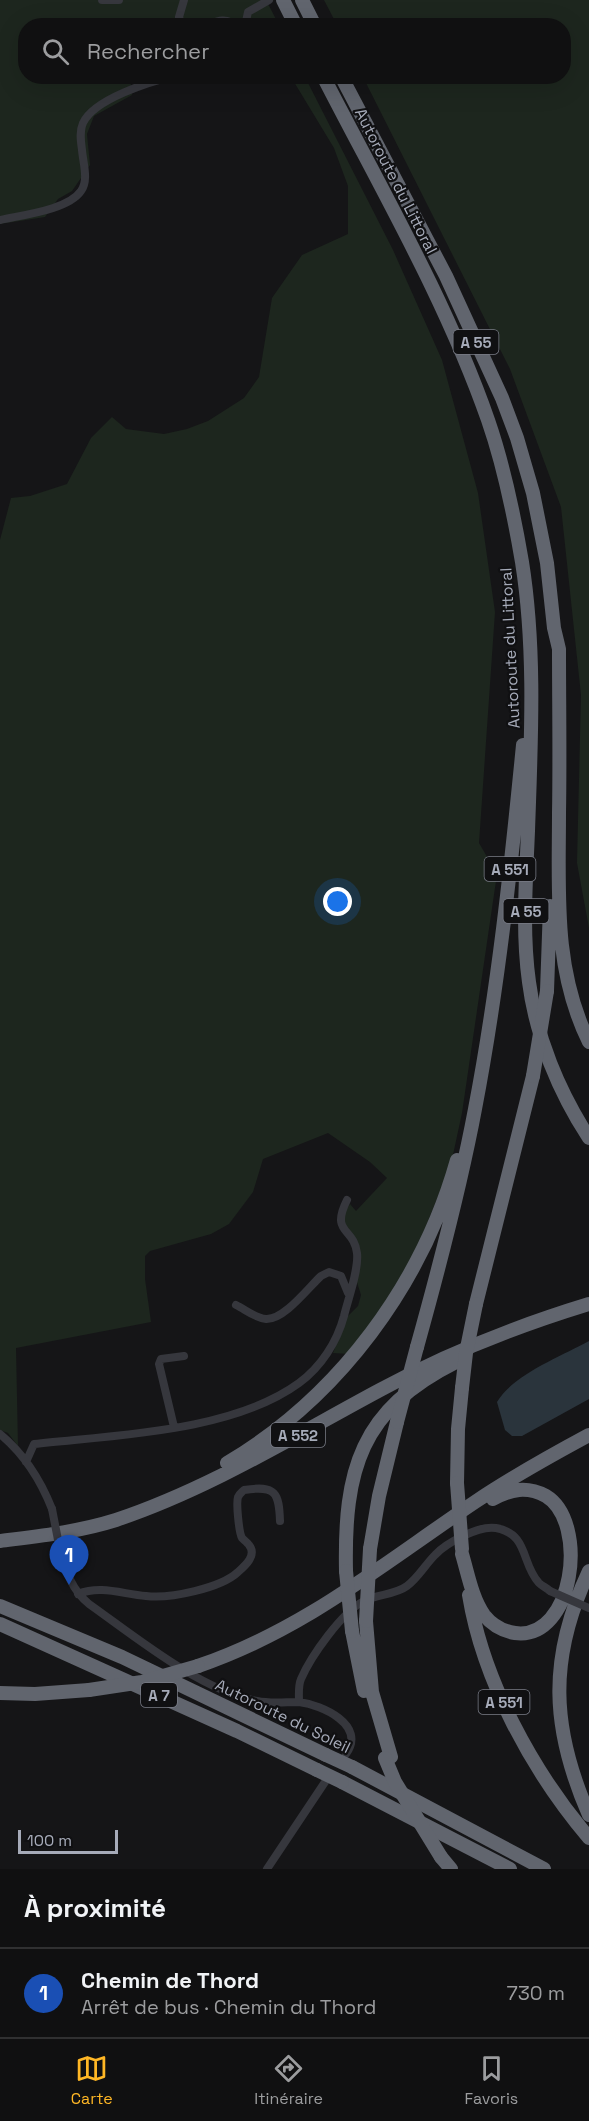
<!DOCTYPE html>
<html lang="fr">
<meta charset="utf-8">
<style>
body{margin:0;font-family:"Space Grotesk",sans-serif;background:#1e1e1f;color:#f1f3f6}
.scale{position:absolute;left:18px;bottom:15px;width:100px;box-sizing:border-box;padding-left:6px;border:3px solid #a6abb9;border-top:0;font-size:16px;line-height:21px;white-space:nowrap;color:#a6abb9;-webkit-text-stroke:4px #101012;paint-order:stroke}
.you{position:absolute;left:338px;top:902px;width:21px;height:21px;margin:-15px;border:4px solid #fff;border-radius:50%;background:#1a73e8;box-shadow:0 0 0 9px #1a73e833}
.badge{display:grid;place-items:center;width:39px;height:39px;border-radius:50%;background:#ffb725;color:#fff;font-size:20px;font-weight:700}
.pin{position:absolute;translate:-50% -50px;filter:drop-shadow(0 2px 3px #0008)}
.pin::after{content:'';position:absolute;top:32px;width:21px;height:18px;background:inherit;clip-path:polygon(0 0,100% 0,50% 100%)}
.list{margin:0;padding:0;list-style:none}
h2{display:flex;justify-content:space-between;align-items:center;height:78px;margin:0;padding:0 24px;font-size:26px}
h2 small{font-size:20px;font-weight:400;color:#9c9d9f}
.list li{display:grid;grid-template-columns:39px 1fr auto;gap:18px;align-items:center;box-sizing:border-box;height:90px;padding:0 24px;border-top:2px solid #303031}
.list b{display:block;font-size:22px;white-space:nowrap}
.list p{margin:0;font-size:20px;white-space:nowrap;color:#9c9d9f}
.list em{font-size:20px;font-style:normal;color:#9c9d9f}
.icon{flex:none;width:33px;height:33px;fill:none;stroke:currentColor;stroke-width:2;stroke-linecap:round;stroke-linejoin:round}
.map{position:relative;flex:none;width:589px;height:1869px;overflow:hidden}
.search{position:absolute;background:#101011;box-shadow:0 6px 24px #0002;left:18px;right:18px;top:18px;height:66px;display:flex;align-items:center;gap:15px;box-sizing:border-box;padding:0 21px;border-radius:24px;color:#9c9d9f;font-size:22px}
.sheet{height:168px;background:#101011}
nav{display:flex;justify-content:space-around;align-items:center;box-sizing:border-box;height:84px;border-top:2px solid #303031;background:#101011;font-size:16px;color:#9c9d9f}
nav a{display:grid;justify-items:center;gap:3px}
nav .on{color:#ffb725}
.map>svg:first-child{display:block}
</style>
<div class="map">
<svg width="589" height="1869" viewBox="0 0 589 1869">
<rect width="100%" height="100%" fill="#151517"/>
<!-- green -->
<path fill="#1d261e" d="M0,0H266L279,25L26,26V76L130,77L132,95L94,116L87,134L90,165L72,191L58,199L45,217L0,224Z
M324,0H589V928L577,863L581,695L561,507L510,369L363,77L564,76V26L337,25Z
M291,77H305L393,250L442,360L478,493L495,612L479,843L497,874L462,1113L451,1164L418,1246L383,1308L349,1354L333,1353L347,1317L358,1306L361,1295L356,1279L359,1259L344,1227V1212L350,1204L356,1211L387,1178L370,1162L328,1133L263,1159L253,1192L229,1224L211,1234L150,1251L145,1256V1279L151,1322L16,1348L18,1446L8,1433L0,1430V540L11,498L30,496L67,484L91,438L112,417L126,429L164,434L187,429L208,421L244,398L259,377L272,298L302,255L348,234V186L334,148Z"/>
<!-- water -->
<path fill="#2a343c" d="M589,1341V1399L522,1436H512L505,1430L497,1402C514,1374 560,1357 589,1341Z"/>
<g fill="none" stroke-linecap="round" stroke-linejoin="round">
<!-- street -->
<path stroke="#36373d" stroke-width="8" d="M102,0H119
M182,26L179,17L184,0
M203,26C215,22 226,16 236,26
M245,26L248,12L269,0
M0,220C22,215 68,210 81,191C89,180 83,163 82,150C81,142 79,132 83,123C94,99 151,81 175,76
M236,1305C246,1310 255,1318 266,1319C284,1320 308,1288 321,1276L329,1272L341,1276L348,1293
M174,1427L159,1364L161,1359L184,1356
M0,1434C23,1453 41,1481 52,1509
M26,1462L34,1444C114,1435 232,1432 299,1383C321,1367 337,1342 344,1316C348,1299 359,1270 357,1253C354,1227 330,1234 347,1200
M60,1550C66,1572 72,1590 89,1604C137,1638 200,1690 257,1701C271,1704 285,1702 299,1702
M78,1594C101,1585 122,1594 146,1596C170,1599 221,1588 238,1572C246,1565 257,1555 249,1545C248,1543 244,1540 242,1538C239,1533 236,1503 238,1497C240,1493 241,1493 244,1490C276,1485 279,1493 280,1521
M346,1754C367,1725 322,1705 299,1702C299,1694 298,1686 301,1679C311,1656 342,1612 364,1601C377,1594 395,1595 407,1586C418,1578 425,1565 435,1555C446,1543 479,1525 496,1528C529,1534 521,1564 539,1583C542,1586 547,1588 550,1591
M267,1869L325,1782"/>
<!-- highway -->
<path stroke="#61656e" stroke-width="14" d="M283,0L296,26
M302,0L315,26
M323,76C381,189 446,300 488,420C504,466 514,515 522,562C536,650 531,742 528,831C526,881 522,932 529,982C536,1037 559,1092 589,1138
M341,76L446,276L502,398L517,438L533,493L547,563L554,628L559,649C559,704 560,758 559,813C559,893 553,969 589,1042
M547,991L550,906
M476,1304L533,1076
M417,1347C439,1268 460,1189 475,1109C498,989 511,867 523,745
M227,1463C339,1397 422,1284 457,1160
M457,1483L458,1429L462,1388
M0,1541C39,1536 78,1532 116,1520C209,1489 294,1436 380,1390C446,1354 517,1326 589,1304
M370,1549L379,1496L397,1422
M462,1554C468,1574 472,1598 484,1615C492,1625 502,1631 515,1633C574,1641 589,1522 546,1496C527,1486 511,1489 493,1499
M346,1571C344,1470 360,1410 456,1362
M589,1571C548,1658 551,1728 589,1815
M469,1595C483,1681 533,1772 589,1838
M0,1606L122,1657L326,1755
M366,1621L372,1692L391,1757
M0,1624L237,1731L317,1770
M352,1631L364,1691
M198,1666C304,1630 384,1563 475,1502C512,1477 550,1456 589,1435
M0,1693L35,1694L89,1690
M352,1767L544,1869
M342,1782L510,1869
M441,1857L451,1869"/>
<!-- street-bridge -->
<path stroke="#36373d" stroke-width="8" d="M52,1509L60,1550
M550,1591L589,1608"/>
<!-- highway-bridge -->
<path stroke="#61656e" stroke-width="14" d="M533,1076L547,991
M462,1388L466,1353L476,1304
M397,1422L417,1347
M457,1483L462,1549
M346,1571L352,1631
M366,1621L370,1549
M89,1690L142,1682L198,1666
M326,1755L352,1767
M385,1758L395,1782L441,1857
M317,1770L342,1782"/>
</g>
<g text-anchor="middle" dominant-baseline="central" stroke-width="4.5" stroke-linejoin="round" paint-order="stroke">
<!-- shield labels -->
<g fill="#101012" stroke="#797c87" stroke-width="1.5">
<rect x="453.5" y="330" width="45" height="24" rx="4.5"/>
<rect x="484.5" y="857" width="51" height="24" rx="4.5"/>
<rect x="503.5" y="899" width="45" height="24" rx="4.5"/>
<rect x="271" y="1423" width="54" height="24" rx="4.5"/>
<rect x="141" y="1683" width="36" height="24" rx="4.5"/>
<rect x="478.5" y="1690" width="51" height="24" rx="4.5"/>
</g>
<g font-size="15" font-weight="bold" fill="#a6abb9">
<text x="476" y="342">A 55</text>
<text x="510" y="869">A 551</text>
<text x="526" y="911">A 55</text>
<text x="298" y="1435">A 552</text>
<text x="159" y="1695">A 7</text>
<text x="504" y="1702">A 551</text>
</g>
<!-- street labels -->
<g font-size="16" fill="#a6abb9" stroke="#101012">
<text transform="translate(396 181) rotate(63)">Autoroute du Littoral</text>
<text transform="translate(510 648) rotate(-93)">Autoroute du Littoral</text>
<text transform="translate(283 1716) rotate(26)">Autoroute du Soleil</text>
</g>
</g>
</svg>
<div class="scale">100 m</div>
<div class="you"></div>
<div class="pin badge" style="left:69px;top:1585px;background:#1a4fb4">1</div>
<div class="search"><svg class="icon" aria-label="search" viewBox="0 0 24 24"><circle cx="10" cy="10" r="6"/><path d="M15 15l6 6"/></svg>Rechercher</div>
</div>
<section class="sheet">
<h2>À proximité<small></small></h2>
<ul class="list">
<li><span class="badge" style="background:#1a4fb4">1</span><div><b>Chemin de Thord</b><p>Arrêt de bus · Chemin du Thord</p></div><em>730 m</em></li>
</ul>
</section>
<nav>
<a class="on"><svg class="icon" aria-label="map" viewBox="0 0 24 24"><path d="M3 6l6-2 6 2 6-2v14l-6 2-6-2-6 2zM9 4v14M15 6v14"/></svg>Carte</a>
<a><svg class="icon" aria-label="directions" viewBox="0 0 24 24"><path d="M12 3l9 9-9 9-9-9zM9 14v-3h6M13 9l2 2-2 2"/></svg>Itinéraire</a>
<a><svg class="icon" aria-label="saved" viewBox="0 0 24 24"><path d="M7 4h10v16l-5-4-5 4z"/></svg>Favoris</a>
</nav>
